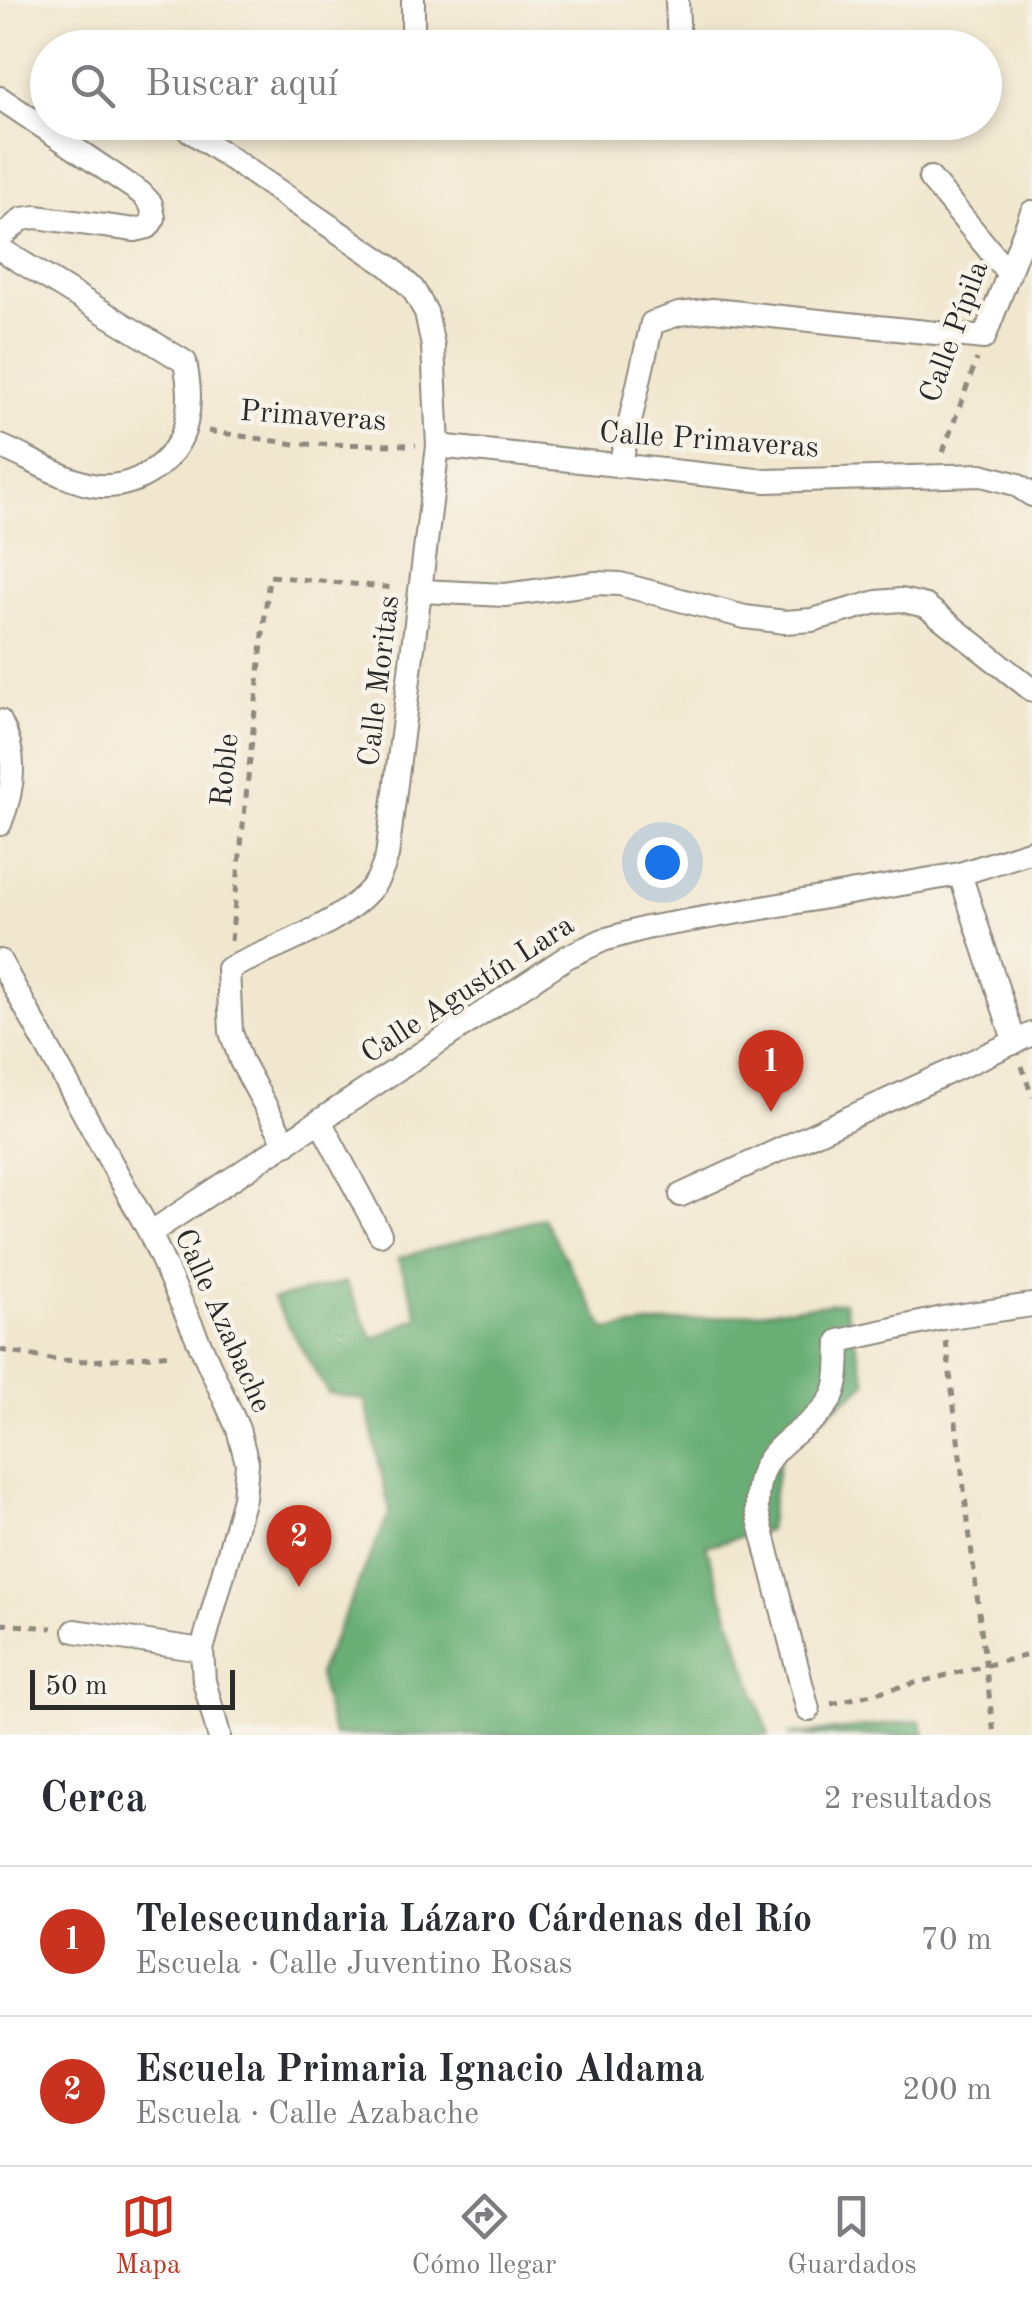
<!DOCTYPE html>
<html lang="es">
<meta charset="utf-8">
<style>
body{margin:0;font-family:"Old Standard TT",serif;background:#f2f2f3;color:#2b2b33}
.scale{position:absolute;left:30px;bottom:25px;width:205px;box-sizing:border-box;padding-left:10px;border:5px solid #2b2b2b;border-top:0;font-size:28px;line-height:35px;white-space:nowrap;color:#2b2b2b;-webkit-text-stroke:8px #f7f3e8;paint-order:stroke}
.you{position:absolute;left:662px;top:862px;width:35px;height:35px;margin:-25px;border:8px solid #fff;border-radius:50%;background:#1a73e8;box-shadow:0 0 0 15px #1a73e833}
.badge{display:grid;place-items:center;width:65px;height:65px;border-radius:50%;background:#c8321e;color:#fff;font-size:32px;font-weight:700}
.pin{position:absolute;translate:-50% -82px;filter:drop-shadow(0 2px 5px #0008)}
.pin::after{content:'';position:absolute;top:52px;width:35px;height:30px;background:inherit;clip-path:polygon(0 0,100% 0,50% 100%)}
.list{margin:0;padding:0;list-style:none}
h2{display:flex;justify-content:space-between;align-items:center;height:130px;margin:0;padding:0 40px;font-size:42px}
h2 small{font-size:32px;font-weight:400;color:#7c7c81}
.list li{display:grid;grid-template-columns:65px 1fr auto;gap:30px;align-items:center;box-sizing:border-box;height:150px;padding:0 40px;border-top:2px solid #e1e1e2}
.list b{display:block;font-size:38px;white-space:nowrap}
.list p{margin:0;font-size:32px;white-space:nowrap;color:#7c7c81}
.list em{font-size:32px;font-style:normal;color:#7c7c81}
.icon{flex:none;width:55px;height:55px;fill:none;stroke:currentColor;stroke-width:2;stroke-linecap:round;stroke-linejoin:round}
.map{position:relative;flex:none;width:1032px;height:1735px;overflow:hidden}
.search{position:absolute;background:#fff;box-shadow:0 5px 15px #0003;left:30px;right:30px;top:30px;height:110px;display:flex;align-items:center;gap:25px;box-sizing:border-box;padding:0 35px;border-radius:55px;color:#7c7c81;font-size:38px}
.sheet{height:430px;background:#fff}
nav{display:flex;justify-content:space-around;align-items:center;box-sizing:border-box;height:140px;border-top:2px solid #e1e1e2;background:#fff;font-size:28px;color:#7c7c81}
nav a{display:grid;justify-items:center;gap:5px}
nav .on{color:#c8321e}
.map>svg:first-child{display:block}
</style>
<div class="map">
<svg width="1032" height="1735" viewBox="0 0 1032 1735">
<rect width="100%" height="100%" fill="#f7f3e8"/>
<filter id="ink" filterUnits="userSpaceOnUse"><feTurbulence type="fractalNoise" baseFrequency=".01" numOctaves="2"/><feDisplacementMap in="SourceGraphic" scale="20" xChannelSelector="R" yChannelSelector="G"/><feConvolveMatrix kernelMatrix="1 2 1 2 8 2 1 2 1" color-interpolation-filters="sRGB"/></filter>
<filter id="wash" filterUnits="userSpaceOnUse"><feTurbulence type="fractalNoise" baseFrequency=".0048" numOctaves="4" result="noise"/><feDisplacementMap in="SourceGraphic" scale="40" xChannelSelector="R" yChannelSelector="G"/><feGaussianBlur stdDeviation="2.25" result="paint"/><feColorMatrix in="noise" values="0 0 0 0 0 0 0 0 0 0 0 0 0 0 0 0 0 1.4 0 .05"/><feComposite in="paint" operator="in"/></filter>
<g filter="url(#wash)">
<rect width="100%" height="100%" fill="#f1e7cf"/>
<!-- forest -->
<path fill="#68ae74" stroke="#4a6c50" stroke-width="2.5" d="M543,1218L606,1330L844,1302L867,1383L781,1449L768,1530L706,1546L769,1735H333L318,1674L390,1512L365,1400L328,1393L273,1299L346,1282L373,1339L419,1317L398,1258Z
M920,1721L925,1735H788Z"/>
</g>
<g filter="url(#ink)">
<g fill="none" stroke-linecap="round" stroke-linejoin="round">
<!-- minor casing -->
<g stroke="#8e897d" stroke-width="26">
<path id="minor" d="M677,0L679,48
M413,44V0
M0,98L141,193L151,204L154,218L148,227L135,230L36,217L22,219L0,238
M177,122L390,267L413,289L426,312L433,346L438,446L387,856C384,865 380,877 374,885C344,924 272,948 228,969L231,1032L241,1061L286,1144
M930,178L1009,274
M0,249L185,362C189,383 191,401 186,423C178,462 132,493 92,485C62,479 29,458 0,446
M438,446L766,481L982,475L1015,484L1032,495
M620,466L652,323L679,314L713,310L984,338L1032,212
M422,591L505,595L596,583L620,584L745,617L785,622L812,620L877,602L901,600L926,606L1032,690
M0,721C18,754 14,790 0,824
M960,874L1015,1043
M0,961L150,1233L238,1429L247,1463L244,1498L202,1650L204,1681L219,1735
M320,1121L380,1234
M681,1195L1032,1034
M150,1233L567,957L603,940L646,928L960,874L1032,851
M75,1631L202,1650
M808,1710L757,1511C755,1461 775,1450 811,1421C819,1414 827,1407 832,1397C840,1380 838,1359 839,1341L943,1318L1032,1305"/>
</g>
<!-- path -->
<path stroke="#8e897d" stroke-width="5" stroke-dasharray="8 8" stroke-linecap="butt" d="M208,431L295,444L416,445
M943,452L977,359
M231,941L269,576L395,588
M1022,1066L1032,1097
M946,1341L994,1735
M0,1350L56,1360L92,1361L173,1354
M0,1624L52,1628
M831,1704L1032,1654"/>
<!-- minor -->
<use href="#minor" stroke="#fff" stroke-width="22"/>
</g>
</g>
<g text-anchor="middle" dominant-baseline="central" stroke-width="9" stroke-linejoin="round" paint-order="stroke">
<!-- street labels -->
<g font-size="30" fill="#2b2b2b" stroke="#f7f3e8">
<text transform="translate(955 332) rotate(-70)">Calle Pípila</text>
<text transform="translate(313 417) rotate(4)">Primaveras</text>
<text transform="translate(709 441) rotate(4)">Calle Primaveras</text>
<text transform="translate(380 681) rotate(-83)">Calle Moritas</text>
<text transform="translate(226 770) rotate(-84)">Roble</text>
<text transform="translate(468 990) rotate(-33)">Calle Agustín Lara</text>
<text transform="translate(222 1321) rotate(66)">Calle Azabache</text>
</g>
</g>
</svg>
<div class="scale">50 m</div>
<div class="you"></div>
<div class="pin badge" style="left:771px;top:1112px">1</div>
<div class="pin badge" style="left:299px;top:1587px">2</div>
<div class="search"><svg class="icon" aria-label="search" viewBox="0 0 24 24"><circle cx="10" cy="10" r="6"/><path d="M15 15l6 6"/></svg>Buscar aquí</div>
</div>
<section class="sheet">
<h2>Cerca<small>2 resultados</small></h2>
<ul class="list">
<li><span class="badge">1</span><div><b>Telesecundaria Lázaro Cárdenas del Río</b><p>Escuela · Calle Juventino Rosas</p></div><em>70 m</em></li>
<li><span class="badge">2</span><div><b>Escuela Primaria Ignacio Aldama</b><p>Escuela · Calle Azabache</p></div><em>200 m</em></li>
</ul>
</section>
<nav>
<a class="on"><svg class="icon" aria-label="map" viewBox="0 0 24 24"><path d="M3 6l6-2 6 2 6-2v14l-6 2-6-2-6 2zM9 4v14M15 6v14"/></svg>Mapa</a>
<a><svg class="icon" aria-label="directions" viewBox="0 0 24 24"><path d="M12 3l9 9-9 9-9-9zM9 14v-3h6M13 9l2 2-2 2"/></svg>Cómo llegar</a>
<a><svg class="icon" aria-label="saved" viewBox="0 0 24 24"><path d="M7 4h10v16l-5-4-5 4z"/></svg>Guardados</a>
</nav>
